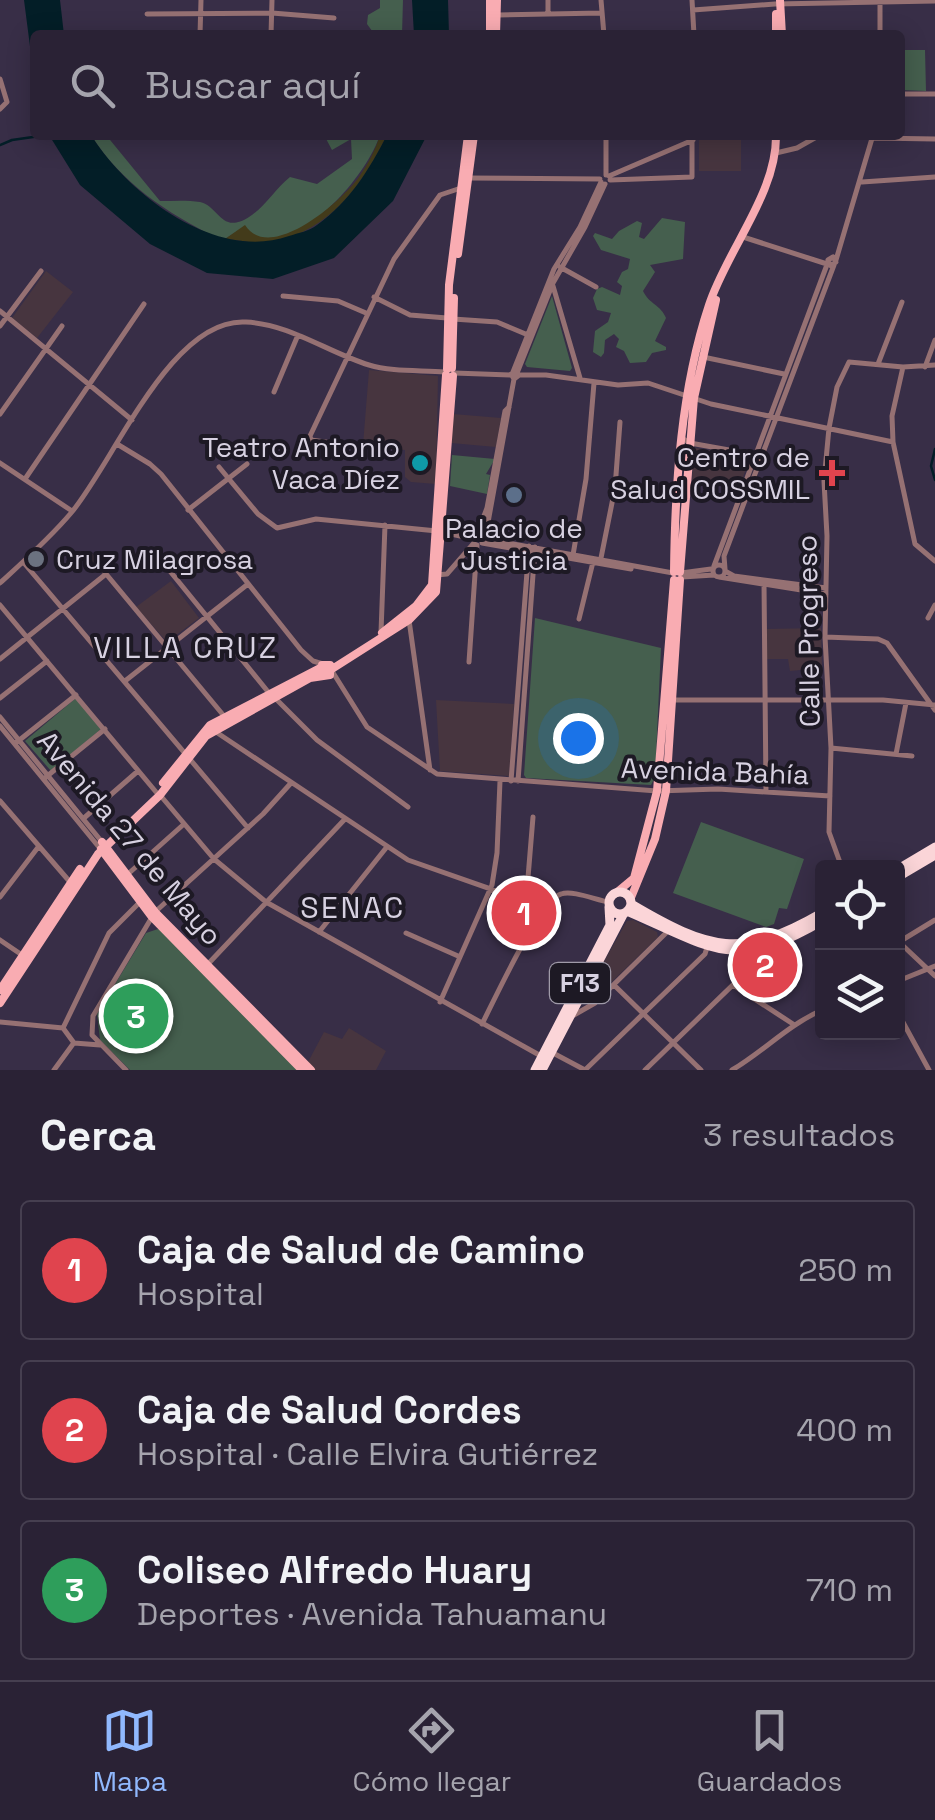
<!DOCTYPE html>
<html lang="es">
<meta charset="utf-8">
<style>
body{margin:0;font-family:"Space Grotesk",sans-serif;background:#322a3d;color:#f1f3f6}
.controls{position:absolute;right:30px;bottom:30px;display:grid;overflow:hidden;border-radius:10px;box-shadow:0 5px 25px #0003}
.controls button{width:90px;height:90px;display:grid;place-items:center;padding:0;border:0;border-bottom:2px solid #463f50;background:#2a2235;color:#f1f3f6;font:50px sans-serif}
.you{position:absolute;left:578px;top:738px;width:35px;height:35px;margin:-25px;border:8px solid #fff;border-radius:50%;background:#1a73e8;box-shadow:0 0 0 15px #1a73e833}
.badge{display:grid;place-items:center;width:65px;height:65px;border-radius:50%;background:#90b8fd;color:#fff;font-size:32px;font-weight:700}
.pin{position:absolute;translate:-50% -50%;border:5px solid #fff;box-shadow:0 2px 10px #0006}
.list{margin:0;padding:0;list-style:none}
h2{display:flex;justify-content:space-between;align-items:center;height:130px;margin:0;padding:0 40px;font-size:42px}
h2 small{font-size:32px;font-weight:400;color:#a5a4ad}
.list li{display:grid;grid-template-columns:65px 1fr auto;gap:30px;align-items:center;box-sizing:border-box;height:140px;margin:0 20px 20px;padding:0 20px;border:2px solid #463f50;border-radius:10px}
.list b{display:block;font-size:38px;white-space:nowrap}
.list p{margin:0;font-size:32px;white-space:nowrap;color:#a5a4ad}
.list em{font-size:32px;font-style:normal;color:#a5a4ad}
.icon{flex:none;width:55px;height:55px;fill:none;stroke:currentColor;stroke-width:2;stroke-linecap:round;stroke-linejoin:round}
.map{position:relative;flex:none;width:935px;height:1070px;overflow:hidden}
.search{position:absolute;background:#2a2235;box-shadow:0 5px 25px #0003;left:30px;right:30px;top:30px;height:110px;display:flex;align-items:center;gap:25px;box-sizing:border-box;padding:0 35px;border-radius:10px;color:#a5a4ad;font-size:38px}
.sheet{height:610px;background:#2a2235}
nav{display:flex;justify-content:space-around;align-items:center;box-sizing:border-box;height:140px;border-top:2px solid #463f50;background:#2a2235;font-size:28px;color:#a5a4ad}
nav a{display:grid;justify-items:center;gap:5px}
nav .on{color:#90b8fd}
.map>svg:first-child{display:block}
</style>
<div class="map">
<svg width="935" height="1070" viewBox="0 0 935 1070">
<rect width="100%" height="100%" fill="#382e47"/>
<!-- education -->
<path fill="#47353f" d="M699,135H741V171H699Z
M46,271L73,292L37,338L12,318Z
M369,370L438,376L436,484L411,482L405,477V450L367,448L363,445Z
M453,414L501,418L496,447L451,443Z
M696,448L750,458L739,488L692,481L694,450Z
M171,581L199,618L167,642L136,607Z
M821,628L822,668L790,671L788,659H767V629Z
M436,700L514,704L509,776L440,771Z
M633,920L657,932L658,937L593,1000L586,1001L585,995L627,921Z
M349,1028L386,1051L376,1070H314L307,1064L324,1032L342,1039Z"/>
<!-- green -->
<path fill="#455f4e" d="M380,0H403L402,35H375L367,24L368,15L380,8Z
M900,50H925L926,91L900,90Z
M91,135H106L160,201C173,201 188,200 200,202C219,206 221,235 249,217C265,207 275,189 290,177L317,184L352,159L351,139L332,150L324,135H380C367,174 309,244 262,238C254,237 249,231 241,229L225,239L217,238C167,213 121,183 91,135Z
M662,218L685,222L683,259L650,265L655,272L643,291C649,304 661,305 666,318L655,341L666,347V350L652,353L646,362L630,363L624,351L616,347L619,339L614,334L605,340L604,353L601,357L593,352L595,331L608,322L611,313L597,310L593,298L597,289L602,287L620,295L622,286L617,282L622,272L628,269L630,259L601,250L593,236L595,233L612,239L619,231L637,221L642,223L639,237L644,239Z
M552,296L572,368L570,371L527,367L525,364Z
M452,455L495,459L486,474L490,475L487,494L450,486Z
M535,618L661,648L655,777L651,785L526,778L524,775Z
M76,698L101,729L51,771L25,741Z
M701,822L804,859L787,909L779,908L774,924L766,927L673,893Z
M161,928L299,1070H130L100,1040L97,1014L146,933Z"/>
<!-- sand -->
<path fill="#433b1a" d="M380,135H387C362,185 331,230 272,242C258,245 240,240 225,239L245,225C270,264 342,201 359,177C368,164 376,149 380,135Z"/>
<!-- water -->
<path fill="#031e27" d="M24,0H60L64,35H35V85Z
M412,0H448L449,35H414Z
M49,135H91C128,194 216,262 289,236C298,233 310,231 317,225C350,201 369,170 387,135H427L393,201L334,258L273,279L207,273L150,244L80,185Z"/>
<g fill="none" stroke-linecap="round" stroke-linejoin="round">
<!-- stream -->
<path stroke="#031e27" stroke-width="2.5" d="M0,145L12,140L47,135
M935,449L931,466L935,480"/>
<!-- minor -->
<path stroke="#967173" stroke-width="5" d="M601,0L604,35
M692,0L694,35
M693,10L775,4L935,1
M147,14L272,13L334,18
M548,14V0
M498,15L602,13
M200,35L201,0
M271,35L272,0
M880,35V3
M0,79L7,102L0,109
M900,94H935
M874,138L935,139
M776,153L797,148L820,135
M606,175V135
M609,176L693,140
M468,178L600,179
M610,180L692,177V135
M862,182L935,177
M743,237L827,264
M833,257L836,262L831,266L828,260Z
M836,260L873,135
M560,267L596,287
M553,286L580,378
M283,296L338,301L366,313
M374,297L410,315L447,318
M0,311L132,420
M453,319L497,322L528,335
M0,326L41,271
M703,357L784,374
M878,364L902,302
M903,367L892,416L893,442L915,544L935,561
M925,367L935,340
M513,372L554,269L580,227L601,182
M454,373L511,375
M517,373L553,283L585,227L605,184
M518,375H546L618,385L648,383L711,404L893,442
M274,392L298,335
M0,414L62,326
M682,438L690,443L757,455
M117,444L150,464L161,474L301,650L313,661L323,664
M361,447L311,440L310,436L394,259L440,195L461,188
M0,463L72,511
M219,467L258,514L277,528L316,519L437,531L474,539
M25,479L144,304
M188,510L247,464
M476,537L487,508L505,411L509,407
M481,538L673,573
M485,539L514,379L518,376L516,372L511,374L514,379
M482,543L631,569
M573,555L586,479L594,383
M92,557L224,716
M601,558L615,488L620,422
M24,563L248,828
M713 571a6 6 0 1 1 12 0a6 6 0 1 1-12 0Z
M165,565L269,693
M714,566L828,262
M725,569L724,556L834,265
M725,571L734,576L826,588
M681,573L711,569
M436,575L447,574L474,543
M682,577L714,575
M719,577L826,594
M0,583C24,561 50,538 71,513C114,462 171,317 246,322C290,324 327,352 369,365C391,372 421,370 445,372
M764,583L766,791
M0,605L156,792
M928,618L935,605
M579,619L593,562
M409,620L430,770
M381,632L385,525
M825,637L878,639L887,643L935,710
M0,659L106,574
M469,662L477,545
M332,671L367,727L437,774L657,791L718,789L830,796
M125,681L248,584
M0,698L47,661
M275,698L317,740L408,807
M673,700H883L935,705
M0,717L102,842
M0,726L98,846
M216,732L408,860L545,908
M17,742L76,695
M831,748L912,756
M896,754L906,703
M46,777L105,729
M511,781L529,546
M518,781L535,547
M160,795L214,859L266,902L541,1056
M0,801L70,882
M84,818L138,771
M842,868L829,832L831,748L825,637L827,536L824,481L829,428L837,387L849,362L903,367L935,365
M128,874L184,824
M0,897L39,846
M526,902L533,817
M319,932L386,848
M406,933L458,956
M0,940L22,955
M898,941L935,976
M899,942L935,920
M208,964L345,819
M898,981L935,966
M614,985L701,1070
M733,985L793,1024
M440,1002L492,885L497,853L500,781
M898,1013L929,1070
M574,1015L595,1003L668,931
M0,1022L63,1028L74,1043L100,1045
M482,1024C494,1001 540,900 561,894C573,890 596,900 609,902
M63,1028L109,933L140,902
M553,1053L585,1070L705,954L708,944
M54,1070L73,1044
M126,1070L92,1035L93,1016L155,912L263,814L291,783
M645,1070L772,947
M732,1070C764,1051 788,1025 822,1010"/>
<!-- major -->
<path stroke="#f9acb2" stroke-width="8" d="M780,0L782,35
M776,14V35
M490,35V0
M496,35L497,0
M458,254L474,135
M452,368L454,298
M447,369L449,285L468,135
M674,572C675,484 681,389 709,305C727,250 777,193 776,135
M680,572L694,398L716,300
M382,633L416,606L432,585L446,375
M332,669L409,620L436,592L453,376
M163,783L210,725L320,668
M102,842L155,912L311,1070
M101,849L152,917L302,1070
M616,893L634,878L657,791L674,580
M630,900L655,839L666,791L680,580
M0,990L80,869
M0,1003L98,854L160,795L206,736L310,678L330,675V665H322V674"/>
<!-- highway -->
<path stroke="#fbd5d8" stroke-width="9" d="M898,869L935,847
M898,877L935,855
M609 903a11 11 0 1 1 22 0a11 11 0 1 1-22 0Z
M631,904C709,950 741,960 822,913
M627,911C711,947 734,973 822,921
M535,1070L610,925L609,907
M542,1070L624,913"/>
</g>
<!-- markers -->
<circle fill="#0f9aa8" stroke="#1d1924" stroke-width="4" cx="420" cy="463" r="10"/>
<path fill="#e0444e" stroke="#1d1924" stroke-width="4" d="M827 458h10v10h10v10h-10v10h-10v-10h-10v-10h10z"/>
<circle fill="#5c6f8a" stroke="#1d1924" stroke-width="4" cx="514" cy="495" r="10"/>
<circle fill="#6b7280" stroke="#1d1924" stroke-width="4" cx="36" cy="559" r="10"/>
<g text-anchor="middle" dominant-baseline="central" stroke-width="8" stroke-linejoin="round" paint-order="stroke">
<!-- shield labels -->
<rect fill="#1d1924" stroke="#9f9aa8" stroke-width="2.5" x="550" y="963" width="60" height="40" rx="8"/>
<g font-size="25" font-weight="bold" fill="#d7d1e1">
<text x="580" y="983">F13</text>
</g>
<!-- poi labels -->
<g font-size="28" fill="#d7d1e1" stroke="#1d1924" text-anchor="end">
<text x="400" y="447">Teatro Antonio<tspan x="400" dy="32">Vaca Díez</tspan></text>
<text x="810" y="457">Centro de<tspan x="810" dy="32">Salud COSSMIL</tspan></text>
<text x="514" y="528" text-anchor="middle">Palacio de<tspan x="514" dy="32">Justicia</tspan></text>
<text x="56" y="559" text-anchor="start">Cruz Milagrosa</text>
</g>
<!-- street labels -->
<g font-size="28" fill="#d7d1e1" stroke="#1d1924">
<text transform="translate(808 631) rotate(-91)">Calle Progreso</text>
<text transform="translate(715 771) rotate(2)">Avenida Bahía</text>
<text transform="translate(130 838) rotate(50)">Avenida 27 de Mayo</text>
</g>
<!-- neighbourhood labels -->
<g font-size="30" letter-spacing="2.5" fill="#d7d1e1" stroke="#1d1924">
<text x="186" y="647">VILLA CRUZ</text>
<text x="353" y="907">SENAC</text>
</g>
</g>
</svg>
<div class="controls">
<button><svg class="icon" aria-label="locate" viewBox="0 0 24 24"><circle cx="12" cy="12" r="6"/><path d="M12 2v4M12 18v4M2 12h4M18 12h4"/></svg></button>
<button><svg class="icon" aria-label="layers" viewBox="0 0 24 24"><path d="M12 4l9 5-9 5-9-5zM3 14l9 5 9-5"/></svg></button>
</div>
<div class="you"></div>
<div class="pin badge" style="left:524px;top:913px;background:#e0444e">1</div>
<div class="pin badge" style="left:765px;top:965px;background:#e0444e">2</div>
<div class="pin badge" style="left:136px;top:1016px;background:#2e9e5b">3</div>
<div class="search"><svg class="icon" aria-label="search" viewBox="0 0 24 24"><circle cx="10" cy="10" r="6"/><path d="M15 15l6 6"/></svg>Buscar aquí</div>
</div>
<section class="sheet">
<h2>Cerca<small>3 resultados</small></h2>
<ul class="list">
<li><span class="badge" style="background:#e0444e">1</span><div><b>Caja de Salud de Camino</b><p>Hospital</p></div><em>250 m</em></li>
<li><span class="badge" style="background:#e0444e">2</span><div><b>Caja de Salud Cordes</b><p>Hospital · Calle Elvira Gutiérrez</p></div><em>400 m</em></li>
<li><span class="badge" style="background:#2e9e5b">3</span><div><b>Coliseo Alfredo Huary</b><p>Deportes · Avenida Tahuamanu</p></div><em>710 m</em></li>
</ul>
</section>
<nav>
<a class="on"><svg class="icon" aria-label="map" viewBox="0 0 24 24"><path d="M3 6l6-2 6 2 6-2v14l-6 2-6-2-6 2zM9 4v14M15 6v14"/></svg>Mapa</a>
<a><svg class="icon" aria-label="directions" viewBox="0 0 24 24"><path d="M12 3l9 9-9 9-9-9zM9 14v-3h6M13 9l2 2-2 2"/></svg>Cómo llegar</a>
<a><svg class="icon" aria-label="saved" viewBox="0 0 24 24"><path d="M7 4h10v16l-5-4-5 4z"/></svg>Guardados</a>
</nav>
